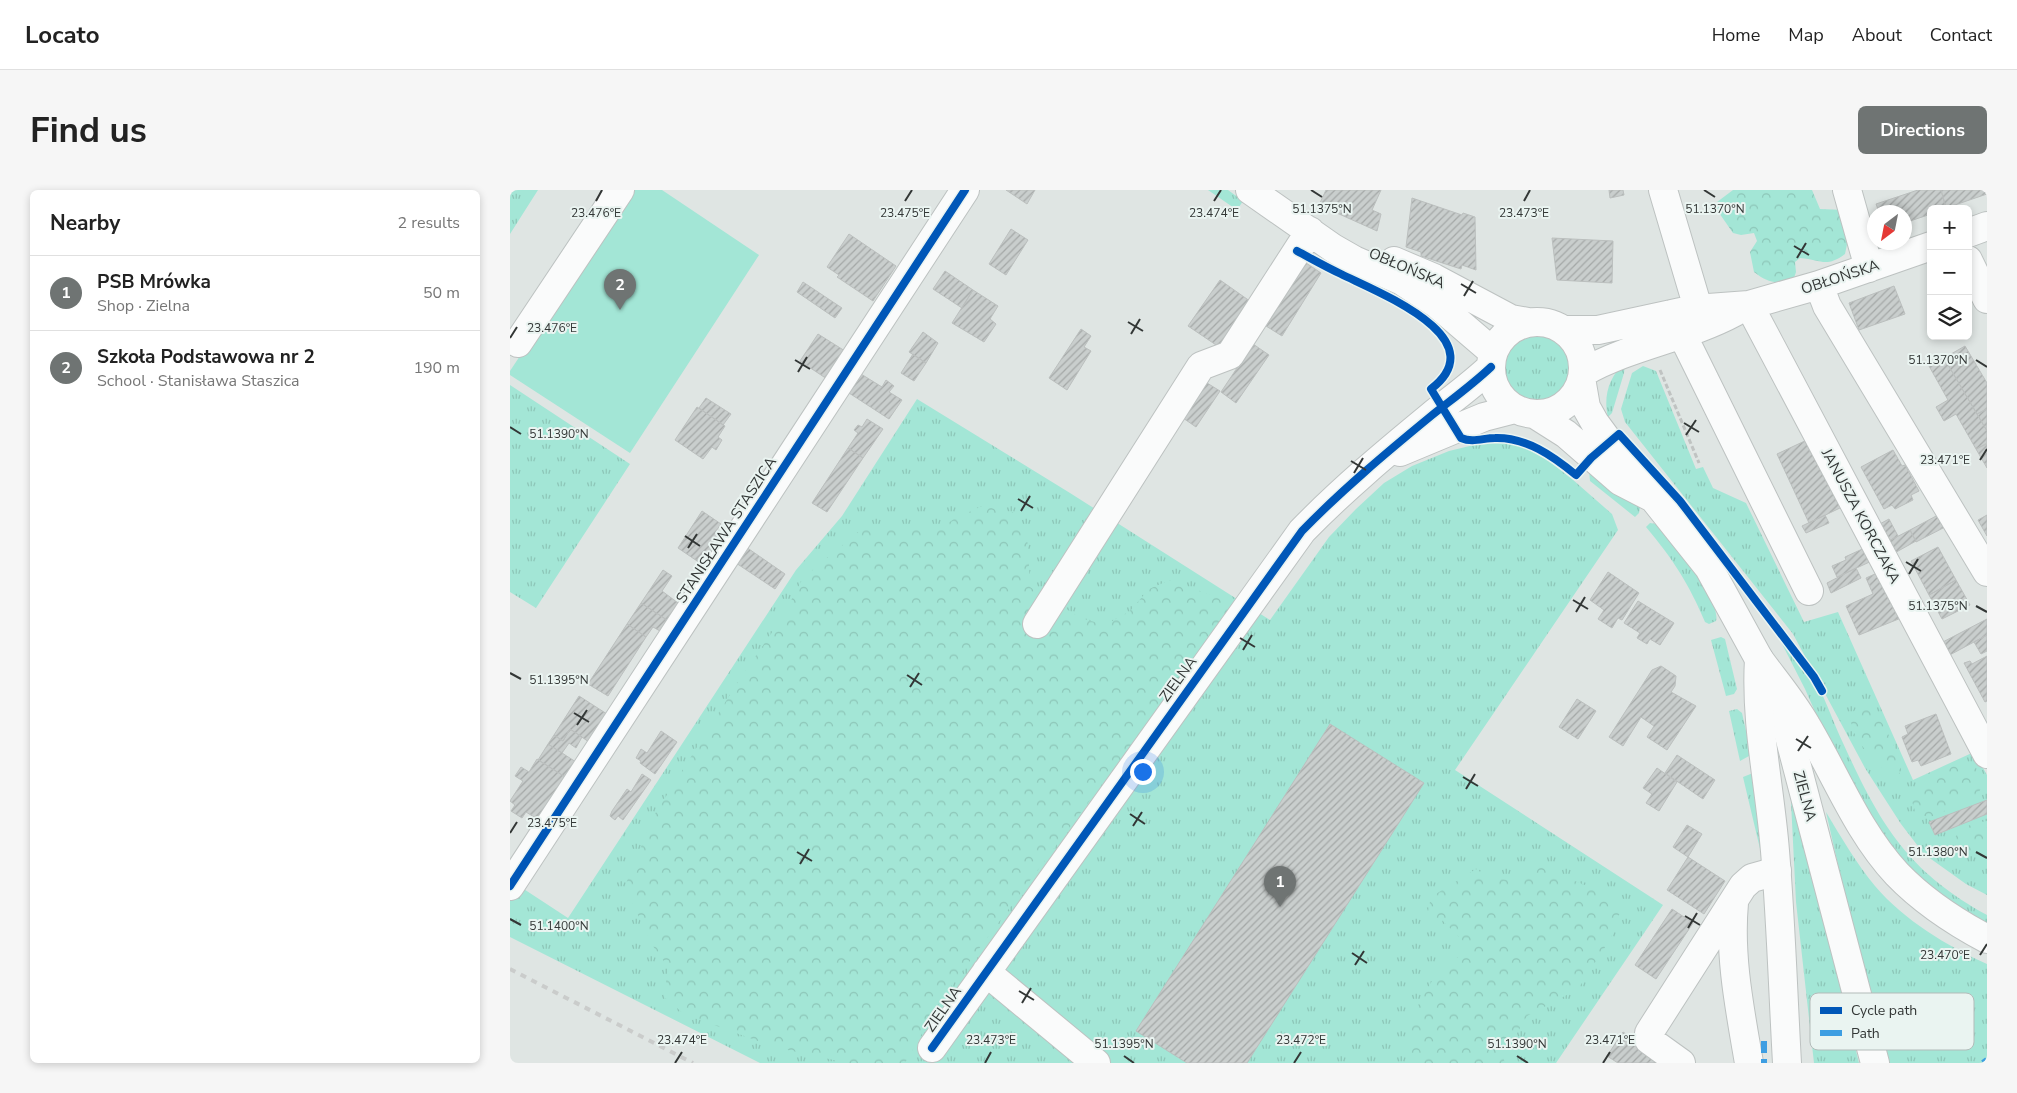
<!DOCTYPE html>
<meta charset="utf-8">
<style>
body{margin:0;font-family:"Nunito Sans",sans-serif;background:#f6f6f6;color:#222}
.controls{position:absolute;right:15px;top:15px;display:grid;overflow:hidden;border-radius:8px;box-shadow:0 2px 8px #0003}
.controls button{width:45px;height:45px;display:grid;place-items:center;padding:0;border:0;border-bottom:1px solid #e0e0e0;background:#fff;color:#222;font:25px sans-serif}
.compass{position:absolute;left:1357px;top:15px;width:45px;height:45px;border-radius:50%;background:#fff;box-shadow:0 2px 8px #0003;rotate:212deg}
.you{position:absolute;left:632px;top:581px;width:18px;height:18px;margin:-12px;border:4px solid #fff;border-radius:50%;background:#1a73e8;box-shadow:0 0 0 8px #1a73e833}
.badge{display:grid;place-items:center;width:32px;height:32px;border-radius:50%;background:#6f7473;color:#fff;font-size:16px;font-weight:700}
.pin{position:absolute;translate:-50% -41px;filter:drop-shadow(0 1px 2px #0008)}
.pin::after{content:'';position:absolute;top:26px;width:18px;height:15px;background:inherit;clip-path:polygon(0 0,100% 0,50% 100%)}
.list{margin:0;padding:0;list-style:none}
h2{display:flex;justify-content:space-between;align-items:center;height:65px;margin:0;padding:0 20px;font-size:21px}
h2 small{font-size:16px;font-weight:400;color:#767676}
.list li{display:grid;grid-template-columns:32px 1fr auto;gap:15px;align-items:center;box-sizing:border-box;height:75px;padding:0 20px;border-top:1px solid #e0e0e0}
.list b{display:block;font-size:19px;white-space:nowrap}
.list p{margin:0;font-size:16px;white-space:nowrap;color:#767676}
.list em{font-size:16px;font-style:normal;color:#767676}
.icon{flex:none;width:28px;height:28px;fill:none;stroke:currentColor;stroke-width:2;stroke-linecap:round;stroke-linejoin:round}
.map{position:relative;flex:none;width:1477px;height:873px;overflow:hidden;border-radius:8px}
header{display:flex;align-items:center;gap:30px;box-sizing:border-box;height:70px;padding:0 25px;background:#fff;border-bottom:1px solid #e0e0e0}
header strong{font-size:24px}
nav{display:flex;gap:28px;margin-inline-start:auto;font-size:18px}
.intro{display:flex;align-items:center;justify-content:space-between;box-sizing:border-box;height:120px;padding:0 30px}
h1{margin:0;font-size:35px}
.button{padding:12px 22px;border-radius:8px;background:#6f7473;color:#fff;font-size:18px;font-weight:700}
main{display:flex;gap:30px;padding:0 30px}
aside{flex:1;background:#fff;border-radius:8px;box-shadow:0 2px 8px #0003}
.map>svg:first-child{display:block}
</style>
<header>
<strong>Locato</strong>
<nav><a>Home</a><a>Map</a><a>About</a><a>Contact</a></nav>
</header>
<div class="intro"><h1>Find us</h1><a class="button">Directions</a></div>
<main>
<aside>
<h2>Nearby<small>2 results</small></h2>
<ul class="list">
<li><span class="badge">1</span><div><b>PSB Mrówka</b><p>Shop · Zielna</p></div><em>50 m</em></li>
<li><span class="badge">2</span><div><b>Szkoła Podstawowa nr 2</b><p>School · Stanisława Staszica</p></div><em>190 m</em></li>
</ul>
</aside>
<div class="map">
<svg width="1477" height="873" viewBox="0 0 1477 873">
<defs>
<pattern id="grass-tufts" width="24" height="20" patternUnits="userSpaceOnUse" patternTransform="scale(1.25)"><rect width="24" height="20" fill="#a3e6d6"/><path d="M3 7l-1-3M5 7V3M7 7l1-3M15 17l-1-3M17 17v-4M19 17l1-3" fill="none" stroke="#8dc6b8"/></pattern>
<pattern id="forest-crowns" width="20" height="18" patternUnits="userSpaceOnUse" patternTransform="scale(1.25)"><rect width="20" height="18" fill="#a3e6d6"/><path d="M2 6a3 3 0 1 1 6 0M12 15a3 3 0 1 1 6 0" fill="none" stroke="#8dc6b8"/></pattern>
<pattern id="building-hatch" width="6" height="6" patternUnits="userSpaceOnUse" patternTransform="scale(1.25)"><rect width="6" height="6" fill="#c9cecd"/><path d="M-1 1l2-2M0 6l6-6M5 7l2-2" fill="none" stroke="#a4a8a7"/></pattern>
</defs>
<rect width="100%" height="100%" fill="#dfe5e3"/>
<!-- grass -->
<path fill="url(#grass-tufts)" d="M0,0H28L0,44Z
M698,0H718L733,11L727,20Z
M990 178a37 37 0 1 1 74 0a37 37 0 1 1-74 0Z
M1115,173L1114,183L1102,223L1098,227C1093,207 1099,186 1115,173Z
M1133,176L1146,181L1186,279L1193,277L1203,298L1236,313L1294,432L1328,422L1403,590L1464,562L1477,585V705L1456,694L1414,664L1391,634L1355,578L1283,444L1115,232L1111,219L1122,183Z
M0,195L120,274L26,418L0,402Z
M407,209L560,303L760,430L819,347L846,319L874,293L902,276L939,261L972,253L993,252L1025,260L1062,289L1102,324L1108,340L945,580L1153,715L1046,873H250L0,747V690L58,728L286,380L332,326Z
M1079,280L1111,301L1130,318L1129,323L1125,327L1080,291Z
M1140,333L1146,334C1160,350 1212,410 1206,431L1199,434L1195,432C1179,394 1163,369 1136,337Z
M1265,440C1278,457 1296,475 1307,494C1317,513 1324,534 1333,553C1370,634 1397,681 1477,725V738L1468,733L1386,669L1319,553L1295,499Z
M1211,447L1215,449L1227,499L1224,504L1216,506L1201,450Z
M1227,519L1232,523L1241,563L1239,566L1230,571L1219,521Z
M1243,583L1255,662L1251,663L1233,587Z
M1280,592L1349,873H1304L1286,712Z
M1316,622C1331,647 1346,673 1365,696C1394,730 1437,756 1477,774V873H1379L1336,710Z"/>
<!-- forest -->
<path fill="url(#forest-crowns)" d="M1223,0H1302L1310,19L1334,20L1341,35L1335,64C1316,78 1312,70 1290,68L1285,72L1286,82L1284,88C1268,95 1258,93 1244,82L1240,62L1247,51L1244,43L1231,45L1223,43L1207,20V12Z
M472,316L505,323L518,354L520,397L571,428L595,435L620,421L639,399L660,390L723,413L648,519L433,807L395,873H337L264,857L174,824L154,807L158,777L140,752L115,696L143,627L233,484L270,431L293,388L357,335H388L425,342L444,329Z
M1362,510L1391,571V581L1385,589C1371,577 1328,540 1345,520C1348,515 1356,513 1362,510Z
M1445,574H1463L1475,590L1466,608C1461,608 1455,607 1451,610C1434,619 1424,635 1405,621L1399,602L1422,592Z
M1477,631V667L1458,663L1443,653C1448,636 1462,634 1477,631Z
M1029,672L1065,691L1114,711L1101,748L1068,799L1017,826L993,867L995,873H900L902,867L897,837L914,804L927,783L960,758L933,731L917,726L921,707L966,679L978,687L1004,691Z"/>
<!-- pitch -->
<path fill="#a3e6d6" d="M120,0H152L249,65L120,263L0,185V181Z"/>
<!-- building -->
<path fill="url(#building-hatch)" stroke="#bbbfbe" d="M496,0H525L517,14Z
M816,0H871L862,20L871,24L867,41L809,15Z
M1099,0H1113L1114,5L1100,8Z
M1408,0H1431L1436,18L1421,19V24L1394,33V22H1369L1366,14Z
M1431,0H1477V4L1436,18Z
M902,8L952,25L953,23L965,27L966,80L952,75L951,79L911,66V62L896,57Z
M501,39L518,50L496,85L479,74Z
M339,44L386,76L363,111L327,87L329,85L317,77Z
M1042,48L1103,51L1102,93L1047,90Z
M796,73L811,83L772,146L756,136Z
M435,81L463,100L452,118L423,99Z
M710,90L744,114L712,159L678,136Z
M293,92L332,118L325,128L287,102Z
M1384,96L1395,124L1349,140L1339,113Z
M463,100L488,116L480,129L486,134L474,152L442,133Z
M571,139L581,146L574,157L581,161L557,200L539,188Z
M413,142L428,153L416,173L399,162Z
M308,144L335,161L317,189L290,171Z
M743,154L759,165L726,213L711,202Z
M1455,156L1477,193V219L1467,224L1434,168Z
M403,164L416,173L404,191L391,183Z
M1434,168L1477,241V253L1466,259L1446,224L1434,231L1426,217L1438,210L1419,176Z
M351,184L372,197L376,190L384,196L379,202L392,210L379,229L339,203Z
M697,193L710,201L686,237L673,228Z
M196,208L221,224L213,235L189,218Z
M187,217L215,236L208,247L212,250L206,260L202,257L193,269L165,250Z
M1477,219V241L1467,224Z
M357,229L373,239L353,268L338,258L348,243L344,240L348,235L352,237Z
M1299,249L1332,317L1299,333L1267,264Z
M1477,254V278L1466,259Z
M338,258L353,268L317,322L302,313Z
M1383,260L1392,276L1395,275L1409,301L1401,305L1403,310L1385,319L1382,315L1374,319L1351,277Z
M192,321L211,334L206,341L213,345L193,375L168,358Z
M1315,325L1319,333L1296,343L1292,336Z
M1428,325L1435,337L1406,352L1400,340Z
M1477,325V346L1468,330Z
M1379,329L1388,346L1375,353L1366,336Z
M1400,340L1406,351L1381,365L1375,353Z
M1359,356L1366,369L1327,387L1322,376L1336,370L1335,367Z
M236,357L275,384L265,399L226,373Z
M1428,357L1446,390L1419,405L1401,371Z
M1346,378L1351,388L1321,403L1317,393Z
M1376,379L1396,426L1349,445L1336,416L1363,404L1356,388Z
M153,380L162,386L152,401L168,413L157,430L131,413Z
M1098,382L1129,403L1112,430L1108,428L1102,438L1088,429L1094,420L1080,410Z
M1446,390L1460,415L1432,429L1419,405Z
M1128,411L1164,433L1150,455L1140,449L1137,454L1127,448L1130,443L1114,433Z
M131,413L157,430L150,441L143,437L136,447L117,434Z
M1477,429V445L1436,467L1429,454Z
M117,434L136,447L98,506L78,494Z
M1477,445V461L1471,464L1464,452Z
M1477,466V511L1475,512L1454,473L1460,471L1462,474Z
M1151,476L1166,486L1165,496L1161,502L1186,516L1157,560L1137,547L1144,536L1131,527L1113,556L1099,547L1142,480Z
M69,506L97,524L79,552L60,539L53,551L44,545Z
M1067,509L1086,521L1068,549L1049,537Z
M1426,524L1441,564L1411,576L1408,570L1402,572L1392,547L1398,544L1395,536Z
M820,534L914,593L737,873H677L626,841Z
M60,539L72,547L66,558L59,553L52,563L38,554L44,545L53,551Z
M151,541L167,552L145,584L130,573L131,571L126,568L131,559L137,563Z
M38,554L66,572L57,588L28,570Z
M1167,565L1205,590L1193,609L1155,583Z
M27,569L57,588L29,630L16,622L12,628L1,621L5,615L0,611L13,591L5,586L11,577L19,582Z
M1147,578L1167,592L1149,621L1136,613L1142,604L1133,598Z
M132,584L141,590L113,630L108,626L105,630L100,626L102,621L117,599L121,602Z
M1477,610V624L1425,645L1419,632Z
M1177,635L1192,644L1178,667L1163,657Z
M1178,667L1215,691L1194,724L1157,700Z
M1162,719L1183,733L1146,789L1125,775Z
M1113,842L1161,873H1108L1097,866Z"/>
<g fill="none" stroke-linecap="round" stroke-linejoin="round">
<!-- minor casing -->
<g stroke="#bdc2c1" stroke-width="30">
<path id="minor" d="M740,0L823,58L844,70L892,91L927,114L983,162
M1153,0L1193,135
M1337,0L1359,78
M1458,43L1477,36
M1458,70L1477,109
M884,71L924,88L1001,129L1018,132
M1309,95L1317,116L1477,382
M1239,115L1477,564
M1162,124L1299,401
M981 178a46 46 0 1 1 92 0a46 46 0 1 1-92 0Z
M1054,140H1088L1185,119L1239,115L1309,95L1421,56
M8,153L110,0
M1074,182C1121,155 1177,148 1225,122
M1072,194L1076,217L1085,233L1099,252L1121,275L1144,309L1199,378L1249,469L1278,542L1365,873
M1026,225L1056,244L1110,291L1141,307
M890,262L974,227L1005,219
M527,434L691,176L720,165L800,41
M0,696L455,0
M1224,713C1219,767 1230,820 1239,873
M476,782L586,873
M422,858L792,341C833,299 876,263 921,226C941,210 962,195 981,177
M1171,873L1139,850V843L1233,696L1242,688L1267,681"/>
</g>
<!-- major casing -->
<g stroke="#bdc2c1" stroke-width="30">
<path id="major" d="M1249,469C1245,534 1260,597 1265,661C1271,732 1273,802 1277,873
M1249,469C1265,491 1283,512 1296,535C1326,585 1347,641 1387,684C1413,711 1445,732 1477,749"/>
</g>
<!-- path -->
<path stroke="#c0c3c2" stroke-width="3" stroke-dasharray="5 2.5" stroke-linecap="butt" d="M1150,180L1189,273"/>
<!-- minor -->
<use href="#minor" stroke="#fafbfb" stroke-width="28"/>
<!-- major -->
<use href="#major" stroke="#fafbfb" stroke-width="28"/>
<!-- rail -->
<path stroke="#cacccb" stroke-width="4" stroke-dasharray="6 6" stroke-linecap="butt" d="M0,779L183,873"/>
<!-- quiet -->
<path stroke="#3e9ee2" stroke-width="6" stroke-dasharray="12 6" stroke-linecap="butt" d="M1254,851V873
M1473,873L1477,870"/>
<!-- cycleway casing -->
<g stroke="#eaf4f1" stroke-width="11">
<path id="cycleway" d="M787,61C802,69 816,77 831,84C867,102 987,148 921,199L951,248C963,253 973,248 985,248C1016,247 1043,266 1066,285L1081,268L1109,244L1170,311L1304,487L1312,501
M0,696L455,0
M422,858L792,341C833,299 876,263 921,226C941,210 962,195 981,177"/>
</g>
<!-- cycleway -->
<use href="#cycleway" stroke="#0057b8" stroke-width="8"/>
</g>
<!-- ticks -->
<path fill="none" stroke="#333736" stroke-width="2" d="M801,0L812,7M1194,0L1205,7M86,11L92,0M395,11L402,0M704,11L711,0M1014,11L1020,0M1284,56L1299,65M1287,68L1296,53M951,94L966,103M954,106L963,91M618,132L633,141M621,144L630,129M0,148L7,137M285,170L300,179M1466,170L1477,177M288,182L297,167M1174,233L1189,242M0,237L11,244M1176,245L1186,230M1470,270L1477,259M841,271L856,280M844,283L853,268M508,309L523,318M511,321L520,306M175,346L190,356M178,358L187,344M1396,372L1411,381M1399,384L1408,369M1063,410L1078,419M1466,416L1477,422M1066,422L1075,407M730,448L745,457M733,460L742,445M0,483L11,489M397,485L412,495M400,497L409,483M64,523L79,532M67,535L77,520M1286,549L1301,558M1288,561L1298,546M953,587L968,596M956,599L965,584M620,624L635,634M623,636L632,622M0,643L7,632M287,662L302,671M1466,662L1477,668M290,674L299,659M1175,726L1190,735M0,729L11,735M1178,738L1187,723M842,763L857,773M1470,765L1477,754M845,775L854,761M509,801L524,810M512,813L521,798M614,866L624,873M1007,866L1018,873M165,873L172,862M475,873L481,862M784,873L791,862M1093,873L1100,862"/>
<g text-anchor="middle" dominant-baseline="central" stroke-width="4" stroke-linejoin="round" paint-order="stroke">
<!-- street labels -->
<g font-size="15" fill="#333736" stroke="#eaf4f1">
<text transform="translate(897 78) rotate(23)">OBŁOŃSKA</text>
<text transform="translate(1330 87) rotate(-18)">OBŁOŃSKA</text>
<text transform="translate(1351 326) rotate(62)">JANUSZA KORCZAKA</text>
<text transform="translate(216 340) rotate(-57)">STANISŁAWA STASZICA</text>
<text transform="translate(668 489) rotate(-54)">ZIELNA</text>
<text transform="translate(1295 606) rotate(75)">ZIELNA</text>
<text transform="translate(433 819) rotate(-55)">ZIELNA</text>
</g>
</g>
<!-- legend -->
<rect x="1300" y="803" width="164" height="57" rx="8" fill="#eaf4f1" stroke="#b3bbb9" stroke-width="1"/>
<rect x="1310" y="817" width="22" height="7" fill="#0057b8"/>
<rect x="1310" y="840" width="22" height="6" fill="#3e9ee2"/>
<g font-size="14" fill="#333736">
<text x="1341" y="825">Cycle path</text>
<text x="1341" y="848">Path</text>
</g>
<g font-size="12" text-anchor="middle" fill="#333736" stroke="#eaf4f1" stroke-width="4" stroke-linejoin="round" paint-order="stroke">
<text x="1205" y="23">51.1370°N</text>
<text x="812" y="23">51.1375°N</text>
<text x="86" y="27">23.476°E</text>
<text x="395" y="27">23.475°E</text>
<text x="704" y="27">23.474°E</text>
<text x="1014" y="27">23.473°E</text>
<text x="42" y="142">23.476°E</text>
<text x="1428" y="174">51.1370°N</text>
<text x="49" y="248">51.1390°N</text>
<text x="1435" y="274">23.471°E</text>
<text x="1428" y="420">51.1375°N</text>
<text x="49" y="494">51.1395°N</text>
<text x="42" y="637">23.475°E</text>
<text x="1428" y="666">51.1380°N</text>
<text x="49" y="740">51.1400°N</text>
<text x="1435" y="769">23.470°E</text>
<text x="172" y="854">23.474°E</text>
<text x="481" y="854">23.473°E</text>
<text x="791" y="854">23.472°E</text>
<text x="1100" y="854">23.471°E</text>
<text x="614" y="858">51.1395°N</text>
<text x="1007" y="858">51.1390°N</text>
</g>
</svg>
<div class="controls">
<button>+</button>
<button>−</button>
<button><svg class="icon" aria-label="layers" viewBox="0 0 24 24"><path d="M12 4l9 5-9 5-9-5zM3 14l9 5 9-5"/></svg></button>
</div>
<svg class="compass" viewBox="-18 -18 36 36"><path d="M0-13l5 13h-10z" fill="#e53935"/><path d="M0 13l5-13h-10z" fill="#767676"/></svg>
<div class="you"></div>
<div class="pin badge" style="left:770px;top:717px">1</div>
<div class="pin badge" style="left:110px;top:120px">2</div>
</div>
</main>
